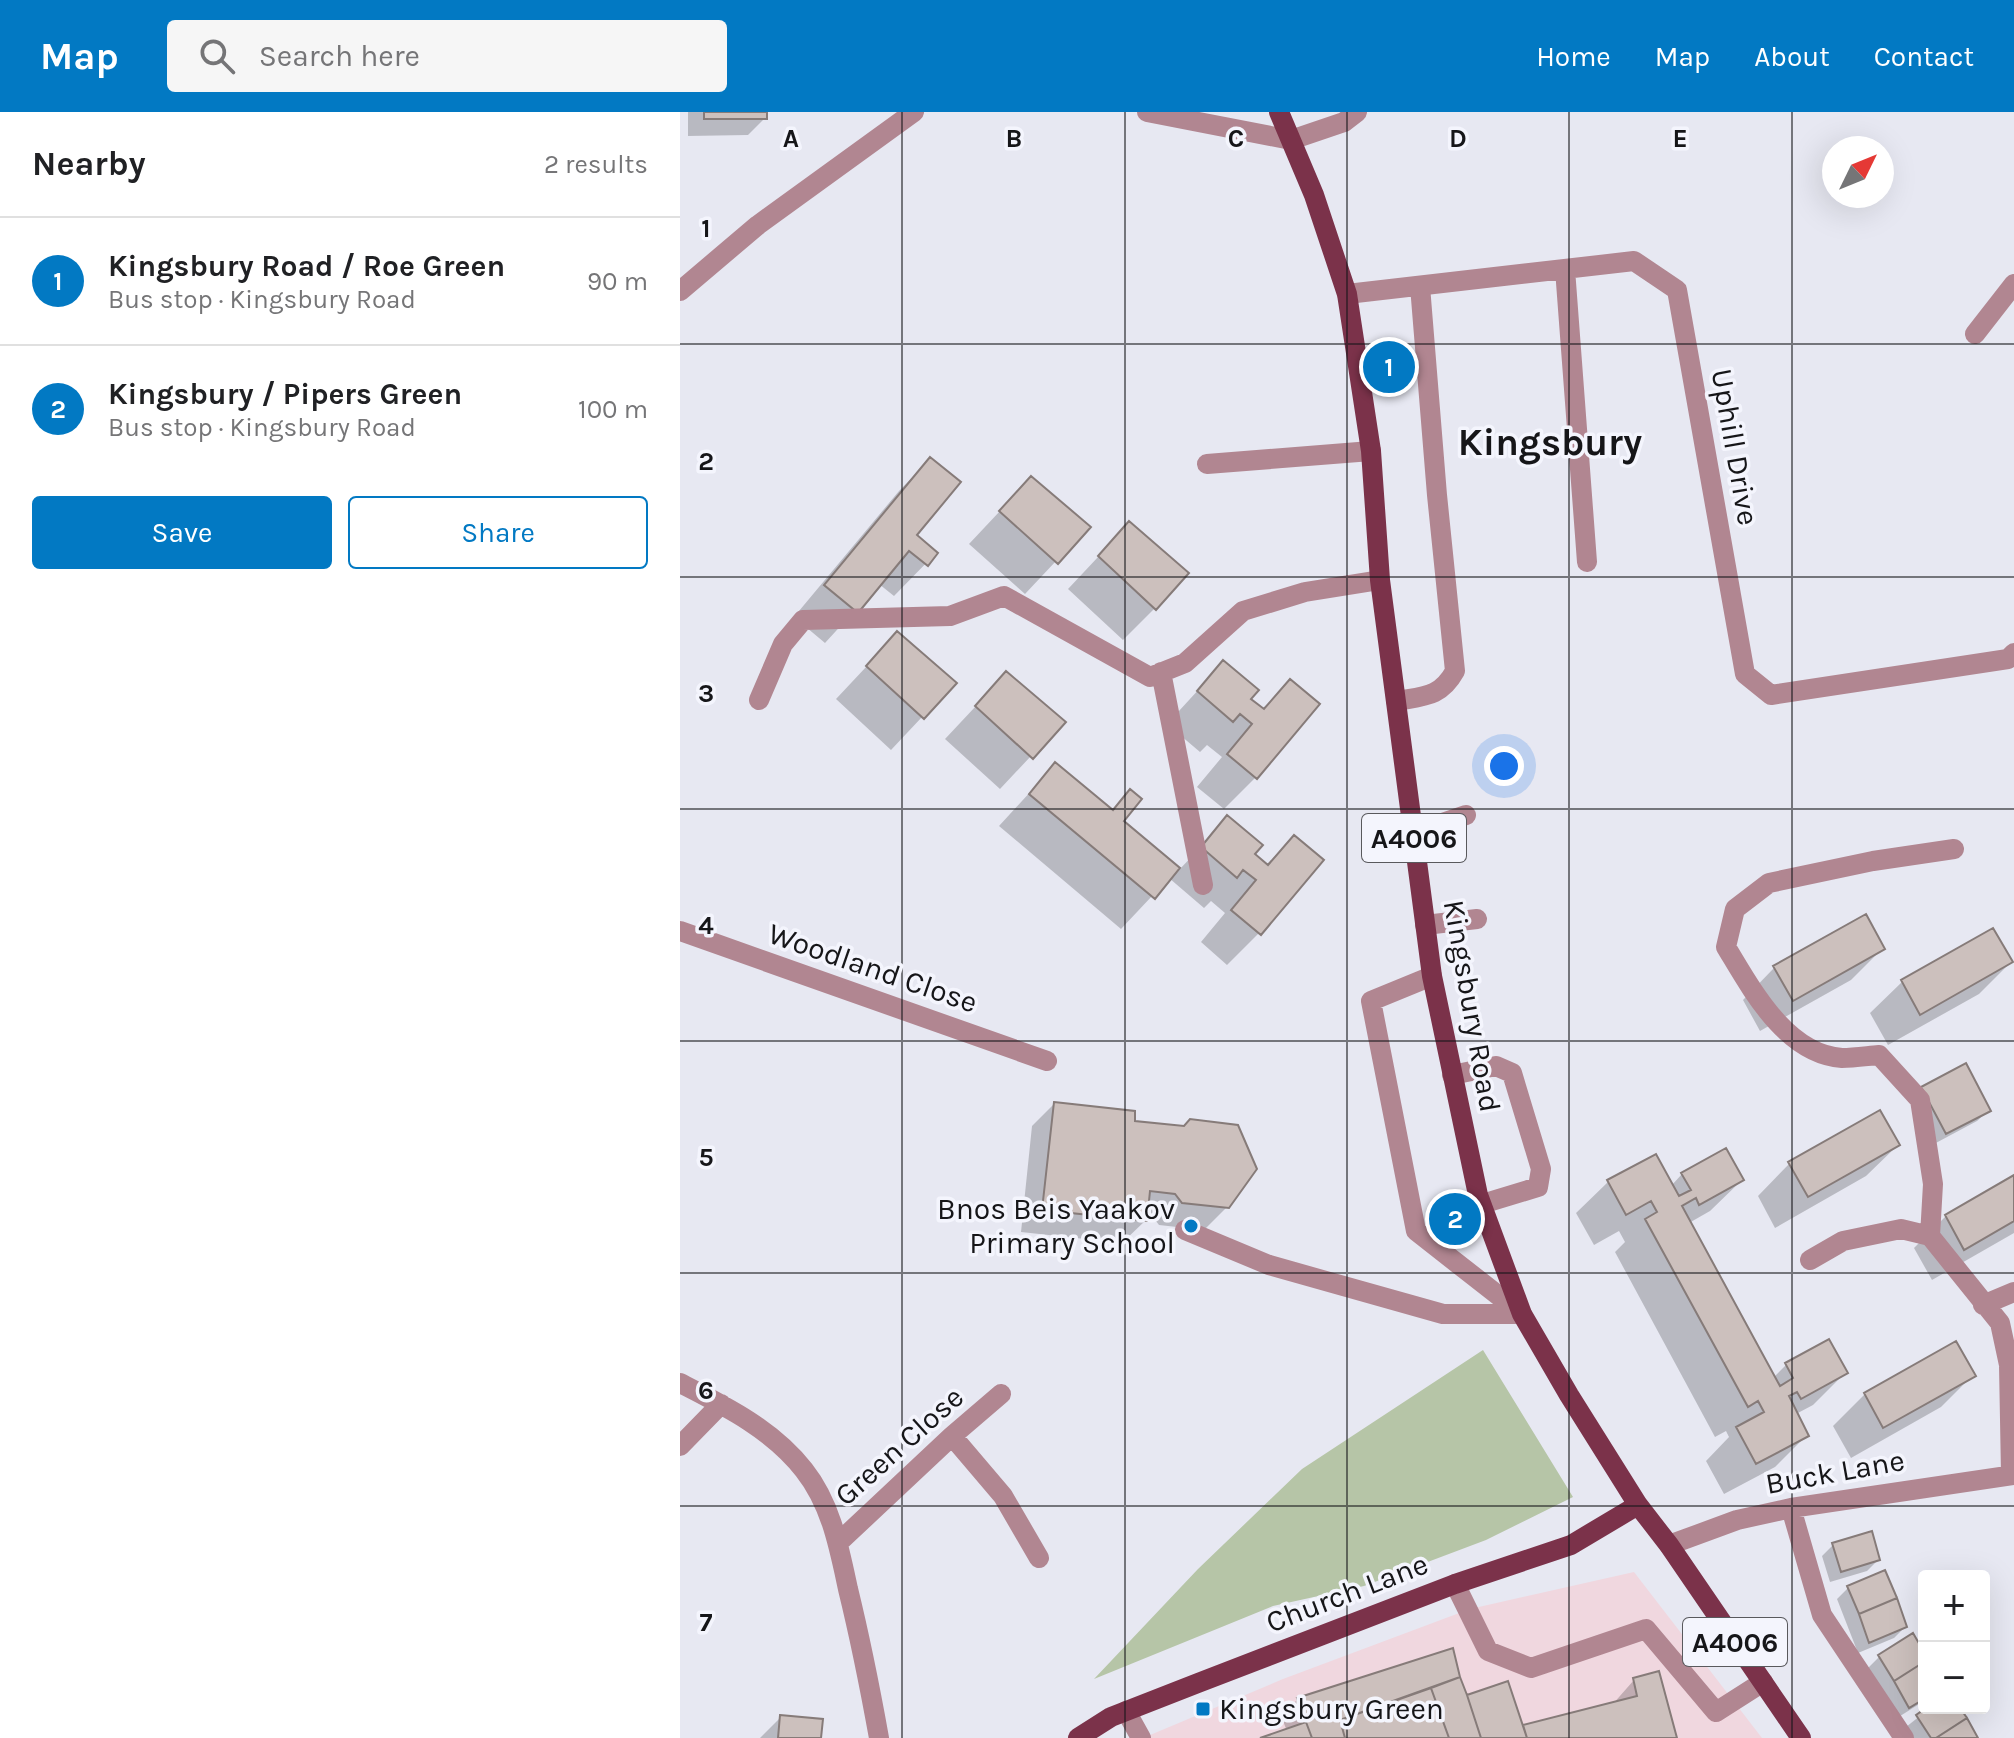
<!DOCTYPE html>
<meta charset="utf-8">
<style>
body{margin:0;font-family:Karla,sans-serif;background:#f6f6f6;color:#202124}
.controls{position:absolute;right:24px;bottom:24px;display:grid;overflow:hidden;border-radius:8px;box-shadow:0 8px 32px #0002}
.controls button{width:72px;height:72px;display:grid;place-items:center;padding:0;border:0;border-bottom:2px solid #e0e0e0;background:#fff;color:#202124;font:40px sans-serif}
.compass{position:absolute;left:1142px;top:24px;width:72px;height:72px;border-radius:50%;background:#fff;box-shadow:0 8px 32px #0002;rotate:47deg}
.you{position:absolute;left:824px;top:654px;width:28px;height:28px;margin:-20px;border:6px solid #fff;border-radius:50%;background:#1a73e8;box-shadow:0 0 0 12px #1a73e833}
.badge{display:grid;place-items:center;width:52px;height:52px;border-radius:50%;background:#0279c3;color:#fff;font-size:26px;font-weight:700}
.pin{position:absolute;translate:-50% -50%;border:4px solid #fff;box-shadow:0 2px 8px #0006}
.list{margin:0;padding:0;list-style:none}
h2{display:flex;justify-content:space-between;align-items:center;height:104px;margin:0;padding:0 32px;font-size:34px}
h2 small{font-size:26px;font-weight:400;color:#757577}
.list li{display:grid;grid-template-columns:52px 1fr auto;gap:24px;align-items:center;box-sizing:border-box;height:128px;padding:0 32px;border-top:2px solid #e0e0e0}
.list b{display:block;font-size:30px;white-space:nowrap}
.list p{margin:0;font-size:26px;white-space:nowrap;color:#757577}
.list em{font-size:26px;font-style:normal;color:#757577}
.actions{display:flex;gap:16px;padding:24px 32px}
.actions a{flex:1;padding:18px 0;border:2px solid #0279c3;border-radius:8px;text-align:center;font-size:28px;color:#0279c3}
.actions .main{background:#0279c3;color:#fff}
.icon{flex:none;width:44px;height:44px;fill:none;stroke:currentColor;stroke-width:2;stroke-linecap:round;stroke-linejoin:round}
.map{position:relative;flex:none;width:1334px;height:1626px;overflow:hidden}
header{display:flex;align-items:center;gap:48px;box-sizing:border-box;height:112px;padding:0 40px;background:#0279c3;color:#fff}
header strong{font-size:38px}
nav{display:flex;gap:44px;margin-inline-start:auto;font-size:28px}
.search{width:560px;height:72px;background:#f6f6f6;display:flex;align-items:center;gap:20px;box-sizing:border-box;padding:0 28px;border-radius:8px;color:#757577;font-size:30px}
main{display:flex}
aside{flex:1;background:#fff}
.map>svg:first-child{display:block}
</style>
<header>
<strong>Map</strong>
<div class="search"><svg class="icon" aria-label="search" viewBox="0 0 24 24"><circle cx="10" cy="10" r="6"/><path d="M15 15l6 6"/></svg>Search here</div>
<nav><a>Home</a><a>Map</a><a>About</a><a>Contact</a></nav>
</header>
<main>
<aside>
<h2>Nearby<small>2 results</small></h2>
<ul class="list">
<li><span class="badge">1</span><div><b>Kingsbury Road / Roe Green</b><p>Bus stop · Kingsbury Road</p></div><em>90 m</em></li>
<li><span class="badge">2</span><div><b>Kingsbury / Pipers Green</b><p>Bus stop · Kingsbury Road</p></div><em>100 m</em></li>
</ul>
<div class="actions"><a class="main">Save</a><a>Share</a></div>
</aside>
<div class="map">
<svg width="1334" height="1626" viewBox="0 0 1334 1626">
<rect width="100%" height="100%" fill="#e7e8f2"/>
<!-- industrial -->
<path fill="#f0d7df" d="M954,1460L1082,1626H463L603,1567L790,1497Z"/>
<!-- green -->
<path fill="#b6c5a7" d="M803,1238L893,1385L806,1428L684,1474L593,1494L414,1567L518,1457L622,1357Z"/>
<!-- shadow -->
<path fill="#0003" d="M8,0H93H85V6L68,23L8,24Z
M250,347L234,423L256,441L214,484L199,472L145,531L114,505L219,379Z
M351,366L408,415L345,482L289,432Z
M449,412L475,496L443,528L388,477Z
M217,522L274,571L211,638L156,587Z
M543,551L569,587L581,598L610,570L637,593L575,666L544,697L517,675L542,645L527,633L520,640L487,612Z
M326,562L383,610L320,677L265,627Z
M376,652L431,699L450,680L441,709L499,758L548,706L572,742L586,753L614,725L579,821L547,853L521,830L545,801L531,789L524,796L489,766L441,817L319,714Z
M1203,836L1171,868L1080,919L1063,888L1094,856Z
M1331,850L1299,882L1208,933L1190,901L1222,870Z
M1231,988L1309,998L1297,1009L1254,1032Z
M374,992L452,1010L503,1016L547,1095L524,1118L479,1113L472,1104L465,1103V1109L442,1131L341,1120L352,1014Z
M1218,1033L1186,1064L1095,1116L1078,1084L1109,1052Z
M1002,1062L1062,1068L1030,1099L1009,1111L1093,1266L1106,1253L1165,1261L1133,1293L1116,1302L1127,1323L1095,1355L1044,1382L1026,1349L1049,1325L1046,1319L1035,1325L935,1140L945,1130L939,1119L914,1133L896,1101L928,1070L991,1074Z
M1334,1066V1121L1252,1168L1234,1136L1266,1104Z
M1293,1263L1261,1295L1171,1346L1153,1314L1185,1282Z
M1153,1433L1198,1448L1187,1459L1150,1470L1142,1444Z
M1168,1476L1225,1515L1214,1526L1178,1541L1157,1487Z
M771,1539L785,1586L842,1617L932,1593L954,1568L995,1626H586L607,1619L601,1604L618,1587Z
M1244,1544V1589L1217,1606L1188,1556L1199,1545Z
M1250,1596H1278L1295,1626H1232L1226,1615Z
M101,1605L139,1626H80Z"/>
<!-- building -->
<path fill="#ccc0bd" stroke="#867b79" stroke-width="2" d="M24,0H87V7H24Z
M250,345L281,370L237,423L258,441L248,454L229,439L178,501L144,473Z
M351,364L411,415L378,452L319,399Z
M449,409L509,461L476,498L418,444Z
M217,519L277,571L244,607L186,554Z
M543,548L579,578L571,587L584,597L610,567L640,592L577,667L547,642L572,612L560,602L553,610L517,579Z
M326,559L386,610L353,647L295,594Z
M375,650L433,698L450,677L462,687L444,709L500,756L475,787L349,682Z
M547,703L583,733L575,742L588,753L614,723L644,748L581,823L551,798L576,768L563,758L557,766L521,735Z
M1186,802L1205,837L1113,889L1093,854Z
M1313,816L1333,850L1240,903L1221,868Z
M1286,951L1311,999L1266,1022L1241,975Z
M374,990L455,999V1009L504,1014L510,1007L558,1013L577,1057L549,1096L502,1091L495,1082L470,1079L467,1109L362,1098Z
M1200,998L1220,1033L1128,1085L1108,1050Z
M1046,1036L1064,1068L1019,1093L1016,1086L1002,1094L1100,1274L1113,1266L1105,1251L1149,1227L1168,1261L1121,1287L1117,1280L1109,1284L1129,1324L1076,1352L1056,1315L1084,1300L1078,1289L1068,1295L965,1107L977,1100L971,1089L946,1103L927,1068L976,1042L999,1084L1011,1078L1001,1061Z
M1334,1063V1109L1284,1138L1265,1103Z
M1276,1229L1296,1264L1203,1316L1184,1281Z
M1192,1419L1200,1448L1161,1460L1152,1431Z
M1205,1458L1217,1486L1179,1502L1167,1474Z
M1217,1486L1227,1515L1189,1531L1179,1502Z
M1233,1521L1244,1540V1550L1214,1569L1198,1543Z
M773,1536L780,1565L660,1608L665,1626H632L617,1586Z
M1244,1550V1587L1229,1596L1214,1569Z
M979,1559L997,1626H847L843,1613L957,1584L953,1566Z
M780,1565L787,1583L801,1626H769L751,1576Z
M828,1569L847,1626H801L787,1583Z
M751,1576L769,1626H665L660,1608Z
M1246,1596H1280L1287,1606L1256,1626H1251L1236,1603Z
M100,1603L143,1607L141,1626H98Z
M1287,1606L1298,1626H1256Z
M626,1610L632,1626H580Z"/>
<g fill="none" stroke-linecap="round" stroke-linejoin="round">
<!-- minor -->
<path stroke="#b18691" stroke-width="20" d="M467,0L611,28L664,10L677,0
M885,157L907,450
M0,179L78,113L234,0
M667,182L954,149L997,178L1065,562L1091,583L1328,547L1334,541
M1295,222L1334,172
M527,352L691,339
M481,560L523,773
M79,588L103,532L123,508L270,504L324,484L470,565L505,551L563,499L625,480L700,468
M716,589C743,584 760,586 775,559L757,383L740,174
M733,721L786,703
M1274,737L1193,749L1089,771L1055,797L1046,835C1072,878 1106,942 1162,946C1174,946 1187,944 1199,943L1240,988L1253,1072L1250,1124L1320,1211L1329,1253L1331,1362
M745,813L797,807
M0,819L367,949
M752,864L691,889L736,1119L842,1202
M772,963L816,954L832,961L861,1057L858,1075L802,1092
M505,1118L589,1153L763,1202H842
M1130,1148L1163,1129L1221,1117L1250,1124
M1303,1193L1334,1180
M0,1271C45,1294 92,1317 124,1358C151,1392 159,1435 168,1477C180,1526 190,1576 199,1626
M272,1324L323,1384L359,1446
M0,1334L41,1292
M1111,1396L1142,1503L1224,1626
M158,1431L272,1324L321,1282
M989,1433L1057,1408L1111,1396L1334,1363
M775,1472L808,1539L851,1556L966,1517L1036,1600L1083,1570
M446,1599L461,1626"/>
<!-- major -->
<path stroke="#7b324a" stroke-width="20" d="M599,0L634,83L667,182L691,339L700,468L752,864L798,1083L842,1202L889,1283L958,1393L989,1433L1121,1626
M398,1626L431,1605L518,1571L775,1472L891,1433L958,1393"/>
</g>
<!-- grid -->
<path fill="none" stroke="#161619" stroke-width="2" stroke-opacity="0.55" d="M222,0V1626M445,0V1626M667,0V1626M889,0V1626M1112,0V1626M0,232H1334M0,465H1334M0,697H1334M0,929H1334M0,1161H1334M0,1394H1334"/>
<!-- markers -->
<g fill="#0279c3" stroke="#f4f5fd" stroke-width="3">
<circle cx="511" cy="1114" r="8"/>
<rect x="515" y="1589" width="16" height="16" rx="4"/>
</g>
<g text-anchor="middle" dominant-baseline="central" stroke-width="7" stroke-linejoin="round" paint-order="stroke">
<!-- shield labels -->
<g fill="#f4f5fd" stroke="#59595d" stroke-width="2">
<rect x="682" y="702" width="104" height="48" rx="6"/>
<rect x="1003" y="1506" width="104" height="48" rx="6"/>
</g>
<g font-size="28" font-weight="bold" fill="#161619">
<text x="734" y="726">A4006</text>
<text x="1055" y="1530">A4006</text>
</g>
<!-- street labels -->
<g font-size="30" fill="#161619" stroke="#f4f5fd">
<text transform="translate(1055 335) rotate(80)">Uphill Drive</text>
<text transform="translate(193 856) rotate(19)">Woodland Close</text>
<text transform="translate(792 894) rotate(80)">Kingsbury Road</text>
<text transform="translate(219 1334) rotate(-42)">Green Close</text>
<text transform="translate(1155 1360) rotate(-10)">Buck Lane</text>
<text transform="translate(667 1481) rotate(-21)">Church Lane</text>
</g>
<!-- poi labels -->
<g font-size="30" fill="#161619" stroke="#f4f5fd" text-anchor="end">
<text x="495" y="1097">Bnos Beis Yaakov<tspan x="495" dy="34">Primary School</tspan></text>
<text x="539" y="1597" text-anchor="start">Kingsbury Green</text>
</g>
<!-- district labels -->
<g font-size="38" font-weight="bold" fill="#161619" stroke="#f4f5fd">
<text x="870" y="330">Kingsbury</text>
</g>
</g>
<g font-size="26" text-anchor="middle" font-weight="bold" fill="#161619" stroke="#f4f5fd" stroke-width="7" stroke-linejoin="round" paint-order="stroke">
<text x="111" y="35">A</text>
<text x="334" y="35">B</text>
<text x="556" y="35">C</text>
<text x="778" y="35">D</text>
<text x="1000" y="35">E</text>
<text x="26" y="125">1</text>
<text x="26" y="358">2</text>
<text x="26" y="590">3</text>
<text x="26" y="822">4</text>
<text x="26" y="1054">5</text>
<text x="26" y="1287">6</text>
<text x="26" y="1519">7</text>
</g>
</svg>
<div class="controls">
<button>+</button>
<button>−</button>
</div>
<svg class="compass" viewBox="-18 -18 36 36"><path d="M0-13l5 13h-10z" fill="#e53935"/><path d="M0 13l5-13h-10z" fill="#757577"/></svg>
<div class="you"></div>
<div class="pin badge" style="left:709px;top:255px">1</div>
<div class="pin badge" style="left:775px;top:1107px">2</div>
</div>
</main>
